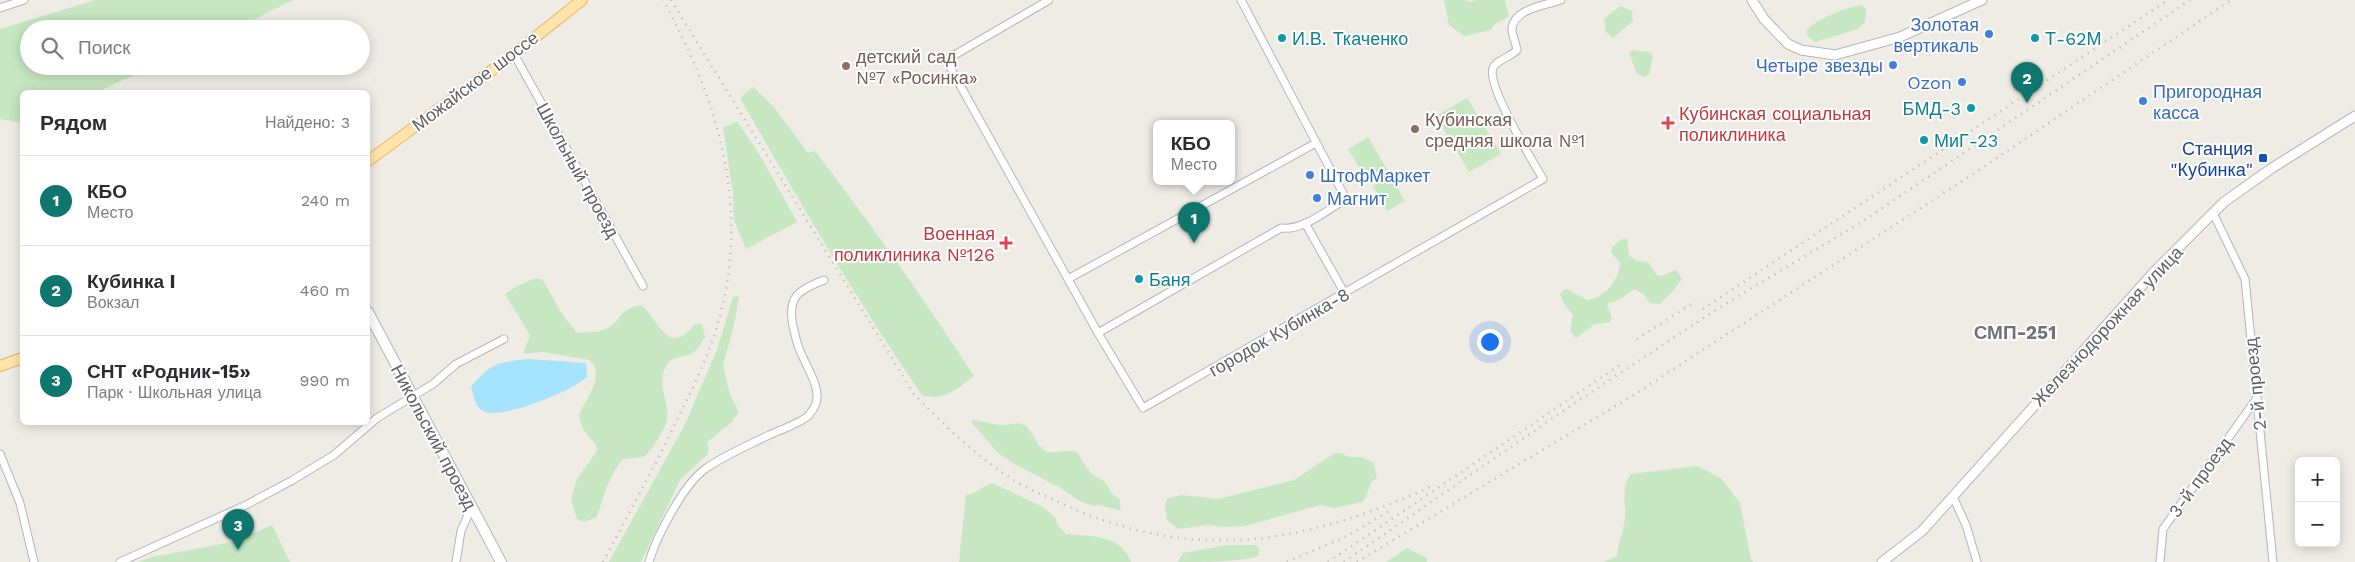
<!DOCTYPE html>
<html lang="ru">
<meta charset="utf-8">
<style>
body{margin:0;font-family:"Work Sans",sans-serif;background:#f2f2f3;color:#2b2b33}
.controls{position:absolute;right:15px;bottom:15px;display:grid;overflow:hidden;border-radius:8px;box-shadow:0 2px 12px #0003}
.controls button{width:45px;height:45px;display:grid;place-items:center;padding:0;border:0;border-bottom:1px solid #e1e1e2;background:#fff;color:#2b2b33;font:25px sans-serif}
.you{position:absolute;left:1489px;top:341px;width:18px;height:18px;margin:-12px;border:4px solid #fff;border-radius:50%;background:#1a73e8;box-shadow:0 0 0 8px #1a73e833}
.badge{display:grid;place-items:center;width:32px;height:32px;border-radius:50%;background:#0f766e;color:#fff;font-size:16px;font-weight:700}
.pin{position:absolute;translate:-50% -41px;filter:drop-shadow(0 1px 2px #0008)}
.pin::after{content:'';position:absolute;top:26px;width:18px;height:15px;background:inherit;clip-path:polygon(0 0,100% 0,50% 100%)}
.popup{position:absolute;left:1153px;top:120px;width:82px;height:65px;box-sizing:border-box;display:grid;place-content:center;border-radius:8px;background:#fff;filter:drop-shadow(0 1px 4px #0005);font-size:16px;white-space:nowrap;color:#7c7c81}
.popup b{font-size:19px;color:#2b2b33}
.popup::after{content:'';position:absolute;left:50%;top:100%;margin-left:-10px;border:10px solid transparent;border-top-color:#fff}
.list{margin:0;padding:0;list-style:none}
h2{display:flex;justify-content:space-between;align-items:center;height:65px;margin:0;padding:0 20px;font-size:21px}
h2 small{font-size:16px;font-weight:400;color:#7c7c81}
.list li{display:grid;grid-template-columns:32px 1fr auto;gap:15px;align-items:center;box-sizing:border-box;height:90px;padding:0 20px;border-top:1px solid #e1e1e2}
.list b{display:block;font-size:19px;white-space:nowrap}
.list p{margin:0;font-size:16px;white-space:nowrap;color:#7c7c81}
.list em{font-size:16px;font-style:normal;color:#7c7c81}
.icon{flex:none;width:28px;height:28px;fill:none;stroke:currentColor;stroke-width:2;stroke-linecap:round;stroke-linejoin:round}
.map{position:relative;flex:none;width:2355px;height:562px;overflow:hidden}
.search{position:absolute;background:#fff;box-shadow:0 2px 12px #0003;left:20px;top:20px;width:350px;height:55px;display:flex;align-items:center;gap:12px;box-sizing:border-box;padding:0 18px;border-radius:28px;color:#7c7c81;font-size:19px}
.panel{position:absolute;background:#fff;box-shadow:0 2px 12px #0003;left:20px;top:90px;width:350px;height:335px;border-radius:8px}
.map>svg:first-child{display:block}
</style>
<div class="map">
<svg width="2355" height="562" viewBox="0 0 2355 562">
<rect width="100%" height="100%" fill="#efebe5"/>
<!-- green -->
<path fill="#c7e6c2" d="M95,0H293L235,29H29V66H154L97,92H22V123L0,119V29Z
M1444,0H1465L1469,2L1477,0H1505L1509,17L1495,24L1491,30L1464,36L1449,25Z
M1862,5L1866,9L1865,22L1858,29L1815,42L1808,37L1806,32C1811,21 1850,6 1862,5Z
M1620,6L1632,11L1633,21L1613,38L1606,32L1604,19Z
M1633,50L1650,52L1653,56L1649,74L1645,77L1637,74L1629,53Z
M753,87L774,107L808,153L815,151C871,224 924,299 974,376C957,389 944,402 922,395C856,300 798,199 740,98Z
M1467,98L1501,154L1469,172L1436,116Z
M737,121L761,157L797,222L746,249L734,220L733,193L723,128Z
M1368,137L1388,171L1368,182L1348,149Z
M1390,176L1405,201L1387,211L1373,186Z
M1622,239H1627L1629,256L1638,261L1648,262L1657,275L1661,276L1676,270L1682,279L1673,291L1660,304L1650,303L1643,293L1634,289L1620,299L1607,304L1612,318L1610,322L1595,324L1576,338L1570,331L1573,315L1564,304L1560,295L1562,291L1567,289L1587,300C1604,299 1619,280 1620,263L1611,252L1612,247Z
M536,278L543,280L560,311L577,333C587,332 597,333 606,329C622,322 618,308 642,305C660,322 668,358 695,324H702L705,337C702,342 698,349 693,353C684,358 672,355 666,366C655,386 672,404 666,423C664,429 660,435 657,440C646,460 643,457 623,459C609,476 603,496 597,517L584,522L577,519L571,499L577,479L597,451L596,445L583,429L579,416C585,398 606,378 590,360L543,352L523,354L530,335L505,294L517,286Z
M739,296L734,325L723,365L730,395L739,412L731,423L707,442L709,449L707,455L680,480L641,562H609L685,424L718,347L733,297Z
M972,420C984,421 996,426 1006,425C1012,424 1017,422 1022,424C1034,429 1036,449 1048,452C1055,453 1066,450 1075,451C1082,458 1085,467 1091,473C1095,477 1101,478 1104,481C1111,488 1108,494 1119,498L1121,511L1100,505L1093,506L1078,500L1059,487L1016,465L998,453L972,423Z
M1335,453H1342L1348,457H1362L1374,463L1377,478L1371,482L1366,497L1362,502L1334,508L1320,505L1245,526L1223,527L1208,525L1178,529L1167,520L1165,506L1167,499L1181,495L1218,499L1294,480Z
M1697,466L1721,478L1740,503L1751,560L1754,562H1604L1617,556C1617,544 1622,536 1624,525C1628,507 1619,490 1631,474Z
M992,483L1043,507L1055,517L1057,524L1066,534C1091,536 1121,535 1131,562H959L966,495C976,495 982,486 992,483Z
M272,525L290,562H138L152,557L232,542Z
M1227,545H1255L1259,548V556C1243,562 1199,562 1178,562L1183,553Z
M1407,548L1427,558V562H1386Z"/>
<!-- water -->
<path fill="#a6e4fe" d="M527,359L586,363L587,377C572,391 506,418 486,412C475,409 474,396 471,387C492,362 497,363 527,359Z"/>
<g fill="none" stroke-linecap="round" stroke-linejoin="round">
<!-- minor casing -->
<g stroke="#b2b6b9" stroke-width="9">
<path id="minor" d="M1049,0L946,60L1098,333L1143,408L1543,179C1532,160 1486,85 1493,68C1496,60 1511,57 1517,50C1516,44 1513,37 1512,31C1511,9 1546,5 1561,0
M0,8L24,0
M514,54L643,286
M2213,213L2245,279L2273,562
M1305,223L1345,294
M1068,279L1316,143
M1098,333L1281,228C1303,231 1327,210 1346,199L1241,0
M0,454L20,503L34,562
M1953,497L1966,525L1977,562
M120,562L246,505L291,481L334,455L377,418L433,384L456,364L504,339
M456,562L461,531L471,508
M649,562C656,537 684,484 705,469C725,455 747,446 769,435C778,431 803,422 809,415C813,410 817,404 817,398C818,382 804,363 799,348C796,341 795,334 793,326C787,297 798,290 824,280
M2160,562L2163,529L2257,398"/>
</g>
<!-- tertiary casing -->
<g stroke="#b2b6b9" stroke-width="11">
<path id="tertiary" d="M1752,0L1764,19L1788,44L1801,50L1835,55L1900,37L1982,0
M1882,562L1922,531L2154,272L2224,202L2272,168L2355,116"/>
</g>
<!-- secondary casing -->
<g stroke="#b1b6b9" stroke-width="12">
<path id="secondary" d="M368,312L501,562"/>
</g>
<!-- primary casing -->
<g stroke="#efb15d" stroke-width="12">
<path id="primary" d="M368,161L514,54L582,0
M0,366L22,358"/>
</g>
<!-- minor -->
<use href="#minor" stroke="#fff" stroke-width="7"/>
<!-- tertiary -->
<use href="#tertiary" stroke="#fff" stroke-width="9"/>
<!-- secondary -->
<use href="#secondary" stroke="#fff" stroke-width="10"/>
<!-- primary -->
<use href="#primary" stroke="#fee4ab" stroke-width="10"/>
<!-- rail -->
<path stroke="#b3b4b5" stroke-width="2.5" stroke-dasharray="1 6" stroke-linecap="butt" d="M671,0L914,394C946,428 979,458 1018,483C1028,489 1041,494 1052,499C1121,533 1200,549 1277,536C1332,527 1382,509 1432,486
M1703,309L2168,0
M1637,339L1696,301
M603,562C629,513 656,464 680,414C694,385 709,355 718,323C751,209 719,101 663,0
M1287,562L1347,536L1391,510
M1328,562L1620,365
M1344,562L1569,407L1717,309L1860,223L2190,0
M1357,562L1632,396L1973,174L2231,0"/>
</g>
<!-- markers -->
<g fill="#3f7fe0" stroke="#fff" stroke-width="2">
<circle cx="1989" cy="34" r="5"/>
<circle cx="1893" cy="65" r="5"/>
<circle cx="1962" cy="82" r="5"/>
<circle cx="2143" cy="101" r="5"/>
<circle cx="1310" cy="175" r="5"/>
<circle cx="1317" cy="198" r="5"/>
</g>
<g fill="#0f9aa8" stroke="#fff" stroke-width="2">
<circle cx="1282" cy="38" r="5"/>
<circle cx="2035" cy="38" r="5"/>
<circle cx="1971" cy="108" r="5"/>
<circle cx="1924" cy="140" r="5"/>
<circle cx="1139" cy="279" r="5"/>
</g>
<g fill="#8d6e63" stroke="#fff" stroke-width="2">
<circle cx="846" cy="66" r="5"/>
<circle cx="1415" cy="129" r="5"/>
</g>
<g fill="#e0444e" stroke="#fff" stroke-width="2">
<path d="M1665.5 115.5h5v5h5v5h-5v5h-5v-5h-5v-5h5z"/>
<path d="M1003.5 235.5h5v5h5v5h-5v5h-5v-5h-5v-5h5z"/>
</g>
<rect fill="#1a4fb4" stroke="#fff" stroke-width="2" x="2258" y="153" width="10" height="10" rx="2.5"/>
<g text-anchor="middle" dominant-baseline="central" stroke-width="4" stroke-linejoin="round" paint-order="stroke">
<!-- shop labels -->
<g font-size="18" fill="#366cbe" stroke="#fff" text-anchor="end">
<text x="1979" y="24">Золотая<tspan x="1979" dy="21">вертикаль</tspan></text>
<text x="1883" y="65">Четыре звезды</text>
<text x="1952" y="82">Ozon</text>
<text x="2153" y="91" text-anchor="start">Пригородная<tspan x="2153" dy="21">касса</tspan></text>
<text x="1320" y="175" text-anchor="start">ШтофМаркет</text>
<text x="1327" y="198" text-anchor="start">Магнит</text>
</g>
<!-- culture labels -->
<g font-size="18" fill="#0d838f" stroke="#fff" text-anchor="start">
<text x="1292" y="38">И.В. Ткаченко</text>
<text x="2045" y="38">Т-62М</text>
<text x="1961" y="108" text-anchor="end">БМД-3</text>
<text x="1934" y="140">МиГ-23</text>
<text x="1149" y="279">Баня</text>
</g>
<!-- education labels -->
<g font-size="18" fill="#785e54" stroke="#fff" text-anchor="start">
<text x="856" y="56">детский сад<tspan x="856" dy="21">№7 «Росинка»</tspan></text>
<text x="1425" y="119">Кубинская<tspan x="1425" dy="21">средняя школа №1</tspan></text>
</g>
<!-- street labels -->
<g font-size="18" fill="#5d6265" stroke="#fff">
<text transform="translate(475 81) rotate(-37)">Можайское шоссе</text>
<text transform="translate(578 170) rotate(61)">Школьный проезд</text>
<text transform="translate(2107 326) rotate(-47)">Железнодорожная улица</text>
<text transform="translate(1279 332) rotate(-30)">городок Кубинка-8</text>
<text transform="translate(2255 384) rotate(-96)">2-й проезд</text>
<text transform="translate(434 437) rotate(62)">Никольский проезд</text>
<text transform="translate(2200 477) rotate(-54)">3-й проезд</text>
</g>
<!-- health labels -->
<g font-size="18" fill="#be3a42" stroke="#fff" text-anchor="start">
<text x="1679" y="113">Кубинская социальная<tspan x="1679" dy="21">поликлиника</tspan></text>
<text x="995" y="233" text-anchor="end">Военная<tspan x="995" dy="21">поликлиника №126</tspan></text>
</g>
<!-- transit labels -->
<g font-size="18" fill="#164399" stroke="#fff" text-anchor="end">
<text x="2253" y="148">Станция<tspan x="2253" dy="21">"Кубинка"</tspan></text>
</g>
<!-- neighbourhood labels -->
<g font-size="19" font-weight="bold" fill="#6e7477" stroke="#fff">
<text x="2015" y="332">СМП-251</text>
</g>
</g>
</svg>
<div class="controls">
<button>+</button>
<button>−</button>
</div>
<div class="you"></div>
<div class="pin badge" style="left:1194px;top:243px">1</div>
<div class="popup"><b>КБО</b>Место</div>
<div class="pin badge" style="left:2027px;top:103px">2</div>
<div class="pin badge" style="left:238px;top:550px">3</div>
<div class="search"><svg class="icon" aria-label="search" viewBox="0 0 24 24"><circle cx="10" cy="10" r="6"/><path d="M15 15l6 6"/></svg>Поиск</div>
<section class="panel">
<h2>Рядом<small>Найдено: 3</small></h2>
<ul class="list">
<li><span class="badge">1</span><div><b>КБО</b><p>Место</p></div><em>240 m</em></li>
<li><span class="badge">2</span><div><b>Кубинка I</b><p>Вокзал</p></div><em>460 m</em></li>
<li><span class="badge">3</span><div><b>СНТ «Родник-15»</b><p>Парк · Школьная улица</p></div><em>990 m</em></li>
</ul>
</section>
</div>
